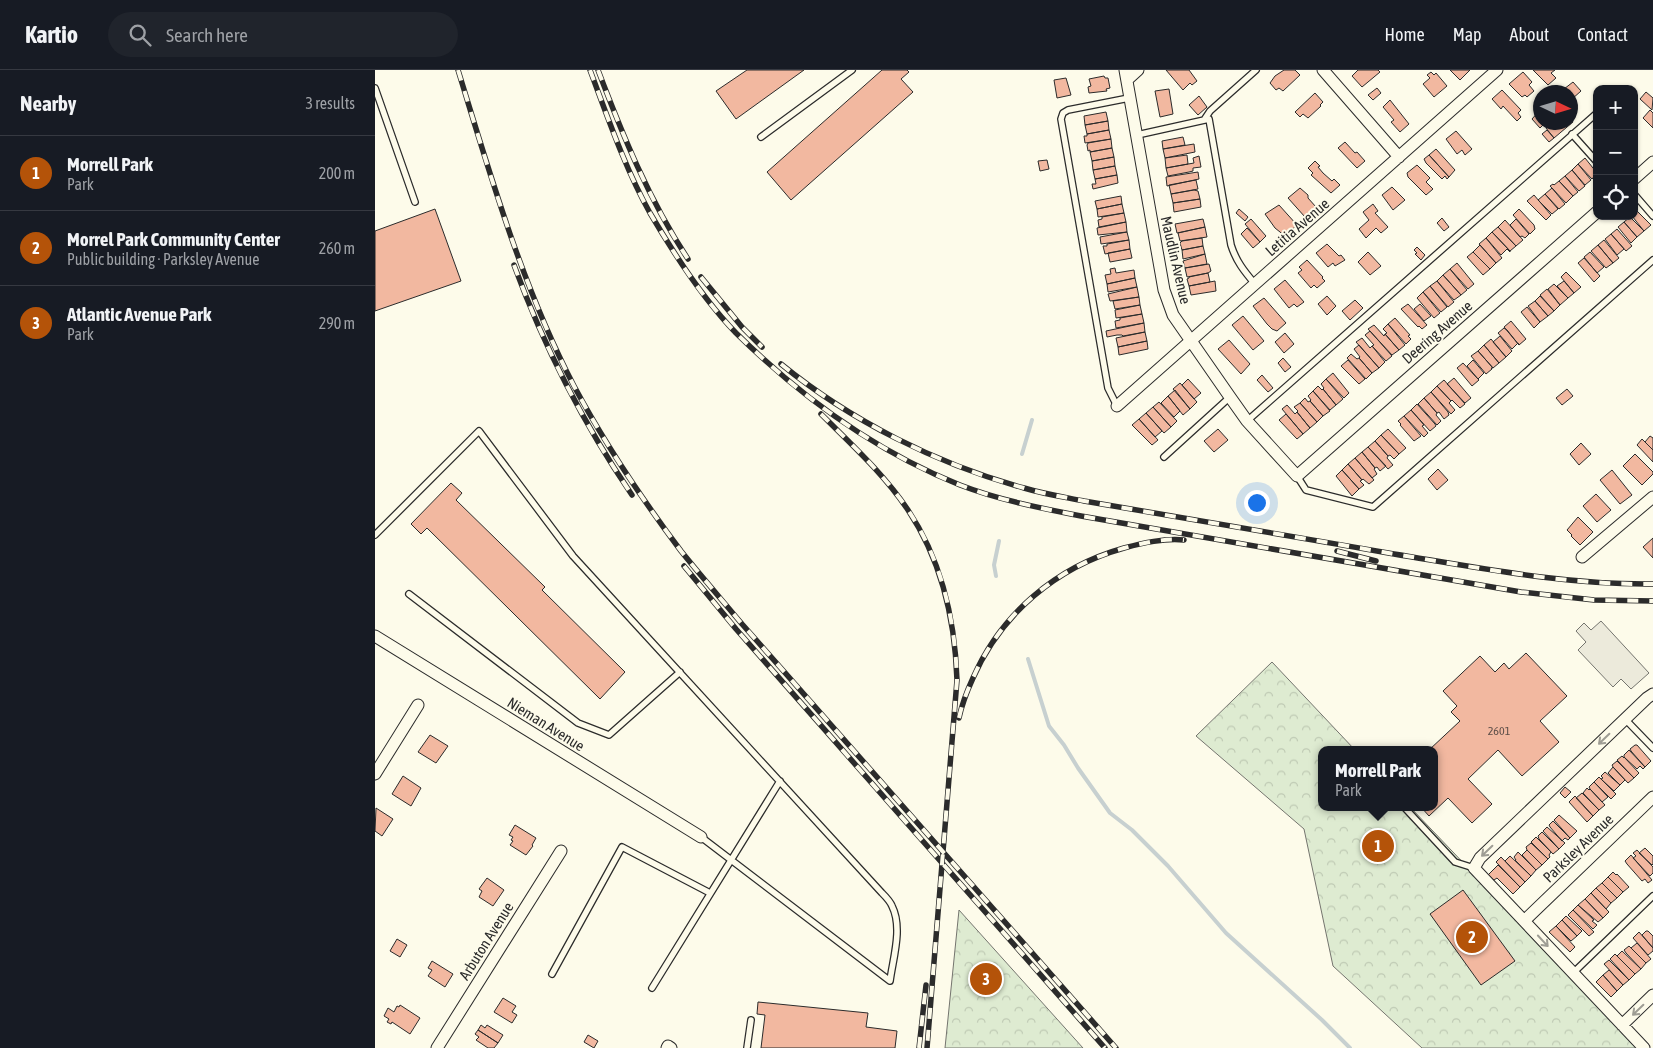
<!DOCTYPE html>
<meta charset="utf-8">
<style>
body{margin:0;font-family:"Asap Condensed",sans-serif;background:#20242c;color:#f1f3f6}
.controls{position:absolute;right:15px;top:15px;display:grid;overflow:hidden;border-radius:10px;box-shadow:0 1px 4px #0004}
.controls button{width:45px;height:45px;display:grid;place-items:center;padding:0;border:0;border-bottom:1px solid #363941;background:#171b24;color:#f1f3f6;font:25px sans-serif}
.compass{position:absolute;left:1158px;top:15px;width:45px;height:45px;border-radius:50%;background:#171b24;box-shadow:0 1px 4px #0004;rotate:94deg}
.you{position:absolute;left:881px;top:432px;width:18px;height:18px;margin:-12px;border:4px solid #fff;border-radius:50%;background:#1a73e8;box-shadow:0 0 0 8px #1a73e833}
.badge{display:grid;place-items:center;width:32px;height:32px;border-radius:50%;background:#b45309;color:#fff;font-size:16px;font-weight:700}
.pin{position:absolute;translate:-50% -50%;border:2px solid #fff;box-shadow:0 1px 5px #0006}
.popup{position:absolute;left:943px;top:676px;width:120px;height:65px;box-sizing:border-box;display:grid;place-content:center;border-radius:10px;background:#171b24;filter:drop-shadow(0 1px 4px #0005);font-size:16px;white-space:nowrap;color:#9ea1a6}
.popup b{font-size:19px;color:#f1f3f6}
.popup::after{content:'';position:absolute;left:50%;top:100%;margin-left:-10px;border:10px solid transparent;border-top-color:#171b24}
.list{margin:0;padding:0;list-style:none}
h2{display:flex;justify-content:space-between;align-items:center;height:65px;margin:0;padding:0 20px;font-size:21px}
h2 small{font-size:16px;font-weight:400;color:#9ea1a6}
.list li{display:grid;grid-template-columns:32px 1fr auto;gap:15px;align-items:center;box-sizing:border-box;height:75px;padding:0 20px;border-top:1px solid #363941}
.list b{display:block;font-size:19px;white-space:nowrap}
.list p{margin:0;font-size:16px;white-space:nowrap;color:#9ea1a6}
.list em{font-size:16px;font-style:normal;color:#9ea1a6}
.icon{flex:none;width:28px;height:28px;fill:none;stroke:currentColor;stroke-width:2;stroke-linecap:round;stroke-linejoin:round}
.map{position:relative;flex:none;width:1278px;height:978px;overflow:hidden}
header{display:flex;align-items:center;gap:30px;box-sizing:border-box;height:70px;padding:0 25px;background:#171b24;border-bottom:1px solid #363941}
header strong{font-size:24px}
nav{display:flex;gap:28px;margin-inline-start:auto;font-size:18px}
.search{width:350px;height:45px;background:#20242c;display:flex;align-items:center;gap:12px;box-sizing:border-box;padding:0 18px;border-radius:28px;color:#9ea1a6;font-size:19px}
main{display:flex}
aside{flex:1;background:#171b24}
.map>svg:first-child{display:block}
</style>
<header>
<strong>Kartio</strong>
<div class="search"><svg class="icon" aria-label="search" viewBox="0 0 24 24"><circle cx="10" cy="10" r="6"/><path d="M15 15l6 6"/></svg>Search here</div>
<nav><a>Home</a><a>Map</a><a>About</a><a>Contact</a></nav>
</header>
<main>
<aside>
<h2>Nearby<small>3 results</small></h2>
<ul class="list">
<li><span class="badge">1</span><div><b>Morrell Park</b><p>Park</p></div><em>200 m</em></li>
<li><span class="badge">2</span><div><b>Morrel Park Community Center</b><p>Public building · Parksley Avenue</p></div><em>260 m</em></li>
<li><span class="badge">3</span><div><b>Atlantic Avenue Park</b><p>Park</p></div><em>290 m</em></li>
</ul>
</aside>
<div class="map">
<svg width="1278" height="978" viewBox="0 0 1278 978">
<defs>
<pattern id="park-crowns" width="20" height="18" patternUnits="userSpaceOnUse" patternTransform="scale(1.25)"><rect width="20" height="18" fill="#deebd1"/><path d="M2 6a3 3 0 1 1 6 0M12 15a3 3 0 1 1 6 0" fill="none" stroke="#bfcab4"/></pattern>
</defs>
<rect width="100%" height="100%" fill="#fdfbea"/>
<!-- park -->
<path fill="url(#park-crowns)" stroke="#74746e" d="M897,592L980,680H947V737H1035L1265,978H1047L958,896L929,759L821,666Z
M584,840L708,978H570Z"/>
<!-- parking -->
<path fill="#eceadb" stroke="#74746e" d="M1226,551L1274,603L1256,619L1246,609L1238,617L1203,580L1211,572L1201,561L1209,553L1216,560Z"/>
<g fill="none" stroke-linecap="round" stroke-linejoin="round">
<!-- stream -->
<path stroke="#c7d0d0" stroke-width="4" d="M647,384L657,350
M621,506L619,495L624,471
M653,589L674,656L689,675L703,698L735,743L757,760L793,796L851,863L947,950L975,978"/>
</g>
<!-- building -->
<path fill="#f2b8a0" stroke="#2b2b2b" d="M372,0H429L361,49L341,21Z
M507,0H532L534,2L526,9L538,22L416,130L392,102Z
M791,0H814L822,11L817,15L815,13L808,20Z
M909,0H920L925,5L908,21L904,18L901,20L895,13L900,6Z
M983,0H1003L1005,2L987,17L977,6Z
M1075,0H1095L1085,10Z
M1158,0H1180L1176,3L1181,8L1173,15Z
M1056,2L1059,5L1061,3L1072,16L1059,27L1048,14L1055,8L1052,5Z
M1148,2L1157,12L1154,15L1159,21L1152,27L1150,25L1147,27L1134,14Z
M729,6L730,8H733L735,18L731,19L732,21L714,23L713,17L716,16L714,9Z
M691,8L696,25L682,28L679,10Z
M1198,12L1206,21L1197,29L1196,26V22H1192L1189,19Z
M1002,18L1006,23L998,30L993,25Z
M794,19L798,44L785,47L780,21Z
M1127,20L1146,40L1143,43L1146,47L1142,51L1128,36L1126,39L1117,29Z
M1271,22L1278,28L1277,40L1265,29Z
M940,23L948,32L945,35L946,36L933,48L928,44L925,47L920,42Z
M824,26L832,37L823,45L814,35Z
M1015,30L1034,54L1025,62L1016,52L1019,50L1008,37Z
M1165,40L1166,52H1171L1165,58L1157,49Z
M1275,40L1278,43V58L1268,48Z
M731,42L733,51L710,55L709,46Z
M1196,49L1198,52L1179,68L1171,58L1177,52H1196Z
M733,51L734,60L712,64L710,55Z
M734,60L736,69L710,73L709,66H712V64Z
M1172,60L1179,68L1174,72L1167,64Z
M1081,61L1097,79L1090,85L1087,80L1082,84L1071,69Z
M808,67L810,75L788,79L787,71Z
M736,69L737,78L715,82V80L713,81L712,75L713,73Z
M970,72L980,83L982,82L990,91L982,98L963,78Z
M819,74L820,82L790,88L788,79Z
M737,78L739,87L717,91L715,82Z
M1061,79L1080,100L1074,107L1054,85Z
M812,85L813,94L791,98L790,88Z
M1054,85L1074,107L1072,109L1070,106L1067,109L1051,93L1049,89Z
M824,86L826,97L818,98V101L814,102L793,106L791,98L819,93L818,88Z
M739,87L740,96L718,100L717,91Z
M1210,88L1222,103L1217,109L1203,94Z
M672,90L674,99L665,101L663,91Z
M940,91L945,96L943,97L948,103L957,111L959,109L965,115L956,123L936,105L938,103L933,98Z
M1203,94L1216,110L1210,115L1197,100Z
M1042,95L1055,108L1051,112L1058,119L1051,125L1033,107L1032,103Z
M740,96L742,105L720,109L718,100Z
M1197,100L1210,116L1204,121L1190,106Z
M823,102L824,109L792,116L791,107Z
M742,105L743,113L718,119L717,114H721L720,109Z
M1190,106L1203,122L1198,126L1184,111Z
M821,110L823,119L796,124L794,115Z
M1184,111L1198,126L1191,133L1175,116L1178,114L1179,115Z
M1017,117L1030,130L1018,140L1007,125Z
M925,118L933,125V128L941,137L930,147L913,128Z
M1177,118L1190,134L1184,139L1170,124Z
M819,120L823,121L825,129L798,133L796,124Z
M1170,124L1183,139L1177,144L1163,130Z
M1159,125L1176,145L1171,150L1152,131Z
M746,126L747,134L722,139L720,131Z
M825,129L826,137L799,142L798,133Z
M747,134L749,143L723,147L722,139Z
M998,134L1003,141L1000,143L1013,157L1006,163L1001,158L991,168L984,159L994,150L988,142Z
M904,135L922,155L910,166L900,158L890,144Z
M60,139L86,211L0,241V161Z
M864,139L873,147L870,151L861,143Z
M1144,139L1159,155L1160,159L1155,164L1138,145Z
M1262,141L1276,155L1269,161L1257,146H1259V143Z
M749,143L751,152L724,157L723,150L727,149V147Z
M1255,147L1269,161L1262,167L1249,152Z
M1067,148L1074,157L1069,161L1062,153Z
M828,149L830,157L802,163L800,154Z
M876,149L891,166L885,172L870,154Z
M1141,149L1154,164L1150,168L1147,166L1145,167L1135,155Z
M1130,150L1148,170L1141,176L1123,157Z
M751,152L752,162L723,165L722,158Z
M1249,152L1262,167L1256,173L1243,157Z
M830,157L832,167L805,171L803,163Z
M1123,157L1141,176L1135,181L1117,162Z
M872,158L885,172L878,178L866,164Z
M1242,159L1257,176L1251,181L1236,164Z
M752,162L754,170L726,174L725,167Z
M1117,162L1135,181V182L1132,179L1126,185L1111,168Z
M1236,164L1249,179L1242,185L1230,169Z
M827,168L828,176L807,180L805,173L807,171Z
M1111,168L1127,188L1121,193L1104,174Z
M754,170L755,179L730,184L728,176H732V174Z
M1229,170L1244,188L1238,193L1223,175Z
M952,174L964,186L966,185L970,190L960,196L958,193L953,197L941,183Z
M1105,175L1121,193L1115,199L1098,182Z
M1223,175L1238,193L1231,198L1216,181Z
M828,176L830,184L808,189L807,180Z
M1042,177L1050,185L1046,190L1040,184L1042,183L1039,180Z
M755,179L757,188L735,192L733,183Z
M993,182L1006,196L995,205L983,192Z
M1098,182L1115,199L1108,205L1092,187Z
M1215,182L1229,197L1222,203L1209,187Z
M830,184L832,194L810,198L808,191Z
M1209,188L1225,206L1219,212L1203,193Z
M932,190L948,207L947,208L950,211L942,218L939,215L936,218L923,203L927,200L924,197Z
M1082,193L1099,214L1093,219L1075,199Z
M834,194L836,201L833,203L812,207L810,198Z
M740,198L741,203L759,200L760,208L732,214L730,205L736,204L735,199Z
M1075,199L1092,220L1086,225L1068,205Z
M1191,202L1206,217L1199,223L1186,207Z
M833,203L835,212L814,216L812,209L814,208V207Z
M1068,205L1086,225L1079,230L1062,211Z
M760,208L762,217L733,222L732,214Z
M910,210L929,232L922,237L919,234L914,238L899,219Z
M840,211L841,221L816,225L814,216Z
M1062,211L1079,232L1073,237L1055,216Z
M1189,211L1199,223L1193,228L1182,216Z
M1179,214L1193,228L1185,235L1173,219Z
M1055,216L1072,237L1066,242L1048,222Z
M762,217L764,227L735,231L733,224Z
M1172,219L1185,235L1179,241L1165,225Z
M1048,222L1065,243L1059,248L1042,228Z
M952,226L961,236L952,245L943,234Z
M1165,226L1179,241L1173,246L1160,231Z
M764,227L765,235L740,239L738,231Z
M889,228L911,253L902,261L897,259L892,254L878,236Z
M980,230L988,238L975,250L967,241Z
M1160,231L1173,246L1165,252L1153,236Z
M1033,234L1052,255L1047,259L1044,256L1043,257L1026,239Z
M1045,234L1056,246L1049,251L1039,239Z
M765,235L767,244L741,248L740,240Z
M1152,237L1165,252L1159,258L1146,242Z
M767,244L769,253L741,258L740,251L745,250V248Z
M868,246L889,271L878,280L857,255Z
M1020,248L1035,265L1033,266L1036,269L1031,274L1013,254Z
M1136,251L1151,269L1144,275L1129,257Z
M769,253L770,262L748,266L747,265H742L732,267L731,261Z
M1013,254L1030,275L1024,280L1010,264L1012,263L1008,259Z
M999,255L1009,266L1010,264L1024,280L1017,285L993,259Z
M1129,258L1132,260L1144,275L1143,273L1137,279L1123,263Z
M995,261L1017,286L1011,291L997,276L999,275L990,265Z
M770,262L772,271L743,277L741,268Z
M910,263L919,274L909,283L900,272Z
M1125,266L1137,281L1131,287L1118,272Z
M987,268L995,278L997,276L1010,292L1004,298L981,272Z
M1116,269L1131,287L1124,293L1109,275Z
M854,270L875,294L866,304L843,279Z
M772,271L773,279L744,285L743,277Z
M984,275L1004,298L997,303L984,288L985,287L979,279Z
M1109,275L1124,293L1118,298L1103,281Z
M1103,281L1118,298H1116L1117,299L1111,304L1096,286Z
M976,284L982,289L984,288L997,303L991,309L972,288Z
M908,288L916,297L910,302L903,293Z
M973,290L990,309L984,314L966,296Z
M1098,290L1109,303L1103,309L1092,296Z
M1088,293L1103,309L1104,310L1097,316L1082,298Z
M958,303L974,323L969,328L951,309Z
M887,305L898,318L893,322L882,310Z
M1079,308L1096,328L1090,333L1072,314Z
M813,309L826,323L819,329L807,315Z
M951,309L968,329L961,335L948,319L949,318L946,314Z
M1069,310L1090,334L1085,338L1077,330L1076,331L1062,316Z
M805,313L822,332L815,339L798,319Z
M943,316L947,320L948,319L961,335L955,340L938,321Z
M1062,316L1076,331L1074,333L1080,340L1076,344L1056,322Z
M1192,319L1198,326L1187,335L1181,328Z
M800,320L815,339L808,345L793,326Z
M938,321L955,341L948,346L935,331L936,330L933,326Z
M1056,322L1073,342L1074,345L1069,349L1064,342L1062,343L1049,328Z
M793,326L805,341L799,347L786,333Z
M930,328L933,332L935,331L948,346L942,352L925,333Z
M1049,328L1062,343L1061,345L1066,351L1062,355L1043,334Z
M784,332L802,351L796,357L778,337Z
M925,333L942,352L935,358L922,342L923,341L919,337Z
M1042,334L1060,354L1061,356L1055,361L1036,340Z
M912,335L920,344L922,342L935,358L928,364L907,339Z
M778,337L796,357L789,363L771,343Z
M1036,340L1049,355L1047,356L1053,363L1049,367L1029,346Z
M771,343L787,361L780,367L764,349Z
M911,344L928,364L922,369L904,350Z
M1029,346L1046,366L1039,371L1025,355L1026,354L1023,351Z
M764,349L783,370L777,375L757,355Z
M843,359L853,370L839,382L829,371Z
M1013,359L1031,378L1024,384L1006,365Z
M1006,365L1024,384L1019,389L1015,385L1013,386L1000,371Z
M1275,366L1278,368V380L1270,372Z
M1267,369L1278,380V392L1262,375Z
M1000,371L1013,386L1012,388L1018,395L1013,399L993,377Z
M1206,373L1216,384L1204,395L1195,384Z
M993,377L1011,396L1005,401L1002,397L1000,398L987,382Z
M987,382L1000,398L999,399L1002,404L997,408L980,388Z
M1260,384L1278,402V404L1267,415L1248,396Z
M980,388L999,410L994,414L988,409L987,410L973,394Z
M973,394L987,410L985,411L989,415L984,419L967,400Z
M1063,399L1073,410L1062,420L1053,409Z
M967,400L984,419L977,426L961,406Z
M1237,400L1257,425L1245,434L1225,410Z
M76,413L87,423L81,430L170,517L167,520L250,602L225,629L52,458L46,464L36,454Z
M1221,424L1236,440L1222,452L1208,436Z
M1203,447L1218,462L1205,475L1196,466L1197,465L1192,460Z
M1278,468V488L1268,477Z
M1151,583L1192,626L1165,651L1184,672L1147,706L1123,680L1093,709L1117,734L1097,753L1073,728L1054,746L1046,737H1059V680H1054L1085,651L1076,642L1082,636L1068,621L1105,586L1120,602L1129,593L1134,599Z
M55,665L73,676L61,693L43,682Z
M1260,675H1262L1276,691L1270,697L1256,681L1255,679Z
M1254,680L1270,697L1268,699L1265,696L1262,699L1249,687V685Z
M1247,686L1249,688V687L1264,703L1259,708L1242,690Z
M1242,691L1259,708L1253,713L1238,697L1237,695Z
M1238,697L1250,710L1245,715L1233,703Z
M1230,702L1245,715L1239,721L1226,709L1228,708L1226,706Z
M28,706L46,718L36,736L17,724Z
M1224,707L1241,724L1236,729L1219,712Z
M1219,712L1233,727L1227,732L1215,719L1214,717Z
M1190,717L1196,722L1190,728L1185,723Z
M1212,718L1214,720L1215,719L1230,735L1224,740L1208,723Z
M1207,723L1224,740L1218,746L1201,728Z
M1200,726L1218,746L1212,752L1194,732Z
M1,738L18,749L7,766L0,761Z
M1184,745L1202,761L1195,768L1179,750Z
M1178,751L1195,768L1193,770L1190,768L1187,771L1175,757L1174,755Z
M140,755L161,768L157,775L158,776L151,785L135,775L138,771L136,770L138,767L134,765Z
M1172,757L1190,773L1184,779L1168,761Z
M1167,762L1184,779L1178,784L1164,769L1163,766Z
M1161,767L1176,782L1174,785L1175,787L1173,789L1156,772Z
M1156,773L1173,789L1167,795L1152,780L1151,777Z
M1270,778L1278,786V794L1277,795L1264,783Z
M1152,780L1167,795L1161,800L1147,785Z
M1262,780L1278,797V803L1275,806L1258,788L1261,786L1258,783Z
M1143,782L1161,800L1156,806L1140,790H1141L1139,787Z
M1256,785L1277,810L1273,813L1270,809L1267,811L1252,794L1250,791Z
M1135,786L1156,806L1150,812L1130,791Z
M1126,787L1150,812L1145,817L1121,792Z
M1123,795L1145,817L1138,824L1122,808L1119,810L1113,805Z
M1238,802L1241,805L1242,804L1254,817L1248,822L1233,807Z
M1233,807L1248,822L1242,828L1227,813Z
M112,808L129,820L118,836L104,827L107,821L104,819Z
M1227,813L1242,828L1236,833L1221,818Z
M1221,818L1236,833L1231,839L1216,823Z
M1088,820L1140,891L1106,915L1055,844Z
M1216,823L1234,842L1228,848L1210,829Z
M1210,829L1228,848L1223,852L1203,835Z
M1203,835L1219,850L1217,851L1222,855L1218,859L1198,840Z
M1198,840L1219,862L1214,866L1193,845Z
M1191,846L1207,861L1202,866L1187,850Z
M1187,850L1202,866L1196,871L1181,856Z
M1181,856L1200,877L1195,882L1174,862Z
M1271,861H1273L1278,866V878L1267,865Z
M1264,862L1278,878V881L1273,885L1258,868Z
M22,869L32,875L25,887L15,881Z
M1262,873L1276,889L1271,893L1256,878Z
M1254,876L1271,893L1266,899L1251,883L1249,880Z
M1247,881L1266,899L1260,904L1242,886Z
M1240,884L1260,904L1254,910L1235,889Z
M1234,890L1254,910L1248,915L1229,894Z
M57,891L78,904L70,917L53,906L57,900L53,898Z
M1234,900L1248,915L1242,921L1228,905Z
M1228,905L1242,921L1236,927L1221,912Z
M128,928L141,936L137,942L142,945L137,953L119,942Z
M383,932L493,943L491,957L522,961L520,978H386L390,945L382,944Z
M25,935L45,948L35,964L17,952L16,954L12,952L14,949L9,946L13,938L19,942L22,936L24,937Z
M106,955L110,958L112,955L128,965L123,973L103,960Z
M103,960L123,973L119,978H113L101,970L104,967L100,964Z
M213,965L223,971L219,978L209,972Z"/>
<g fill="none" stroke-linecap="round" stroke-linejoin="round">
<!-- service casing -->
<g stroke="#2b2b2b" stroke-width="8">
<path id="service" d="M0,18L40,132
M829,50L835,41L881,0
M1197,64L1222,92
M762,65L834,49L856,175C861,191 869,201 880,214
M386,67L477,0
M1259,124L1278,146
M742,336L733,318L686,49L688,43L693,40L754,28
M872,351L1222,43
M789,387L855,327
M922,406L931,420L998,437L1278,190
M0,465L104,361L198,486L507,823C511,827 515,831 517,836C528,858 518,888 515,911L326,767
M34,524L203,653L234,665L305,602
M1250,649L1278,678
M1029,737L1080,792L1099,798
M1198,903L1278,826
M177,904L247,777L335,823
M277,918L405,711
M372,978L376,950"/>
</g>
<!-- minor casing -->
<g stroke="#2b2b2b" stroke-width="13">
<path id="minor" d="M750,0L789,220L798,245L855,327L872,351L922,406L1222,142
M948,0L1024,87
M752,10L763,0
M1259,109L1278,92
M742,336L1122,0
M1207,487L1278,427
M0,566L326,767
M0,704L43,635
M1149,851L1278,727
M1247,955L1278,925
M62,978L186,781
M292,978L293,976L296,978
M1269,978L1099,798L1105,788L1272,628L1278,624"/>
</g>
<!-- service -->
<use href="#service" stroke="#fdfbea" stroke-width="5.5"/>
<!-- minor -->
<use href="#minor" stroke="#fdfbea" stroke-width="11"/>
<!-- rail casing -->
<g stroke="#2b2b2b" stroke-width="5.5">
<path id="rail" d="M83,0C116,107 147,216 199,316C230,374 267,429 306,481C326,506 347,530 367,554L741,978
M215,0C233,48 250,98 275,143C299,184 328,229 361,263C426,327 500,381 585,415C624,430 665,438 706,446L1146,522L1219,530L1278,531
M223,0C248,66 274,130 313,189
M139,195C169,277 208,353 257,425
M326,207L367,257L387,277
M406,294C476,351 562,394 649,418C669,424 689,427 709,431C813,449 916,466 1019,484C1105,498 1191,515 1278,514
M446,344C476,374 509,404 533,440C567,491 580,549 582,610L552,978
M962,481L1001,491
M309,496L361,559L730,978
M584,648C587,634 592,621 598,608C626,544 681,497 749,478C768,473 789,468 809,470
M544,978L551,915"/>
</g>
<!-- rail -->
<use href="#rail" stroke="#fdfbea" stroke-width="4" stroke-dasharray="11" stroke-linecap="butt"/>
</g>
<!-- one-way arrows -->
<defs><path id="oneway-shaft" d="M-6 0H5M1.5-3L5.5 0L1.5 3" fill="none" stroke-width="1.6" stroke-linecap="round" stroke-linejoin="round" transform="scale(1.25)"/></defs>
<g stroke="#9e9d94">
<use href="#oneway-shaft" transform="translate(1229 669) rotate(136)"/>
<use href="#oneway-shaft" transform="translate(1112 781) rotate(136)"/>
<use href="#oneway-shaft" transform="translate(1168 871) rotate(47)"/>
<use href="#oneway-shaft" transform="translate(1263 940) rotate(136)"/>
</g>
<g text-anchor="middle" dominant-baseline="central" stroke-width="4" stroke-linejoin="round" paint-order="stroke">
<!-- number labels -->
<g font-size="12" fill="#5d4e48">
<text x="1124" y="661">2601</text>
</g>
<!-- street labels -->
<g font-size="15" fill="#2b2b2b" stroke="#fdfbea">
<text transform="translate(922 157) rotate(-41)">Letitia Avenue</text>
<text transform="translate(801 190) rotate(77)">Maudlin Avenue</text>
<text transform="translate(1062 262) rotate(-41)">Deering Avenue</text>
<text transform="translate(171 654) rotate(32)">Nieman Avenue</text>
<text transform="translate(1203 778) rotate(-44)">Parksley Avenue</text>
<text transform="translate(111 871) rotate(-58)">Arbuton Avenue</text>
</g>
</g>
</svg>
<div class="controls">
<button>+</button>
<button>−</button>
<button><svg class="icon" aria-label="locate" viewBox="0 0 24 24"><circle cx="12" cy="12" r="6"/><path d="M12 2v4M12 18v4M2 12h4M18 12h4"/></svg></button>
</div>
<svg class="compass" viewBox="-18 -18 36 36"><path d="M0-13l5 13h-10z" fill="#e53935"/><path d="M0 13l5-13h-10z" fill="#9ea1a6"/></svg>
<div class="you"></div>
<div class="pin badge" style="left:1003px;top:776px">1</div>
<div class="popup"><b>Morrell Park</b>Park</div>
<div class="pin badge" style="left:1097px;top:867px">2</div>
<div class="pin badge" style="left:611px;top:909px">3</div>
</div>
</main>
